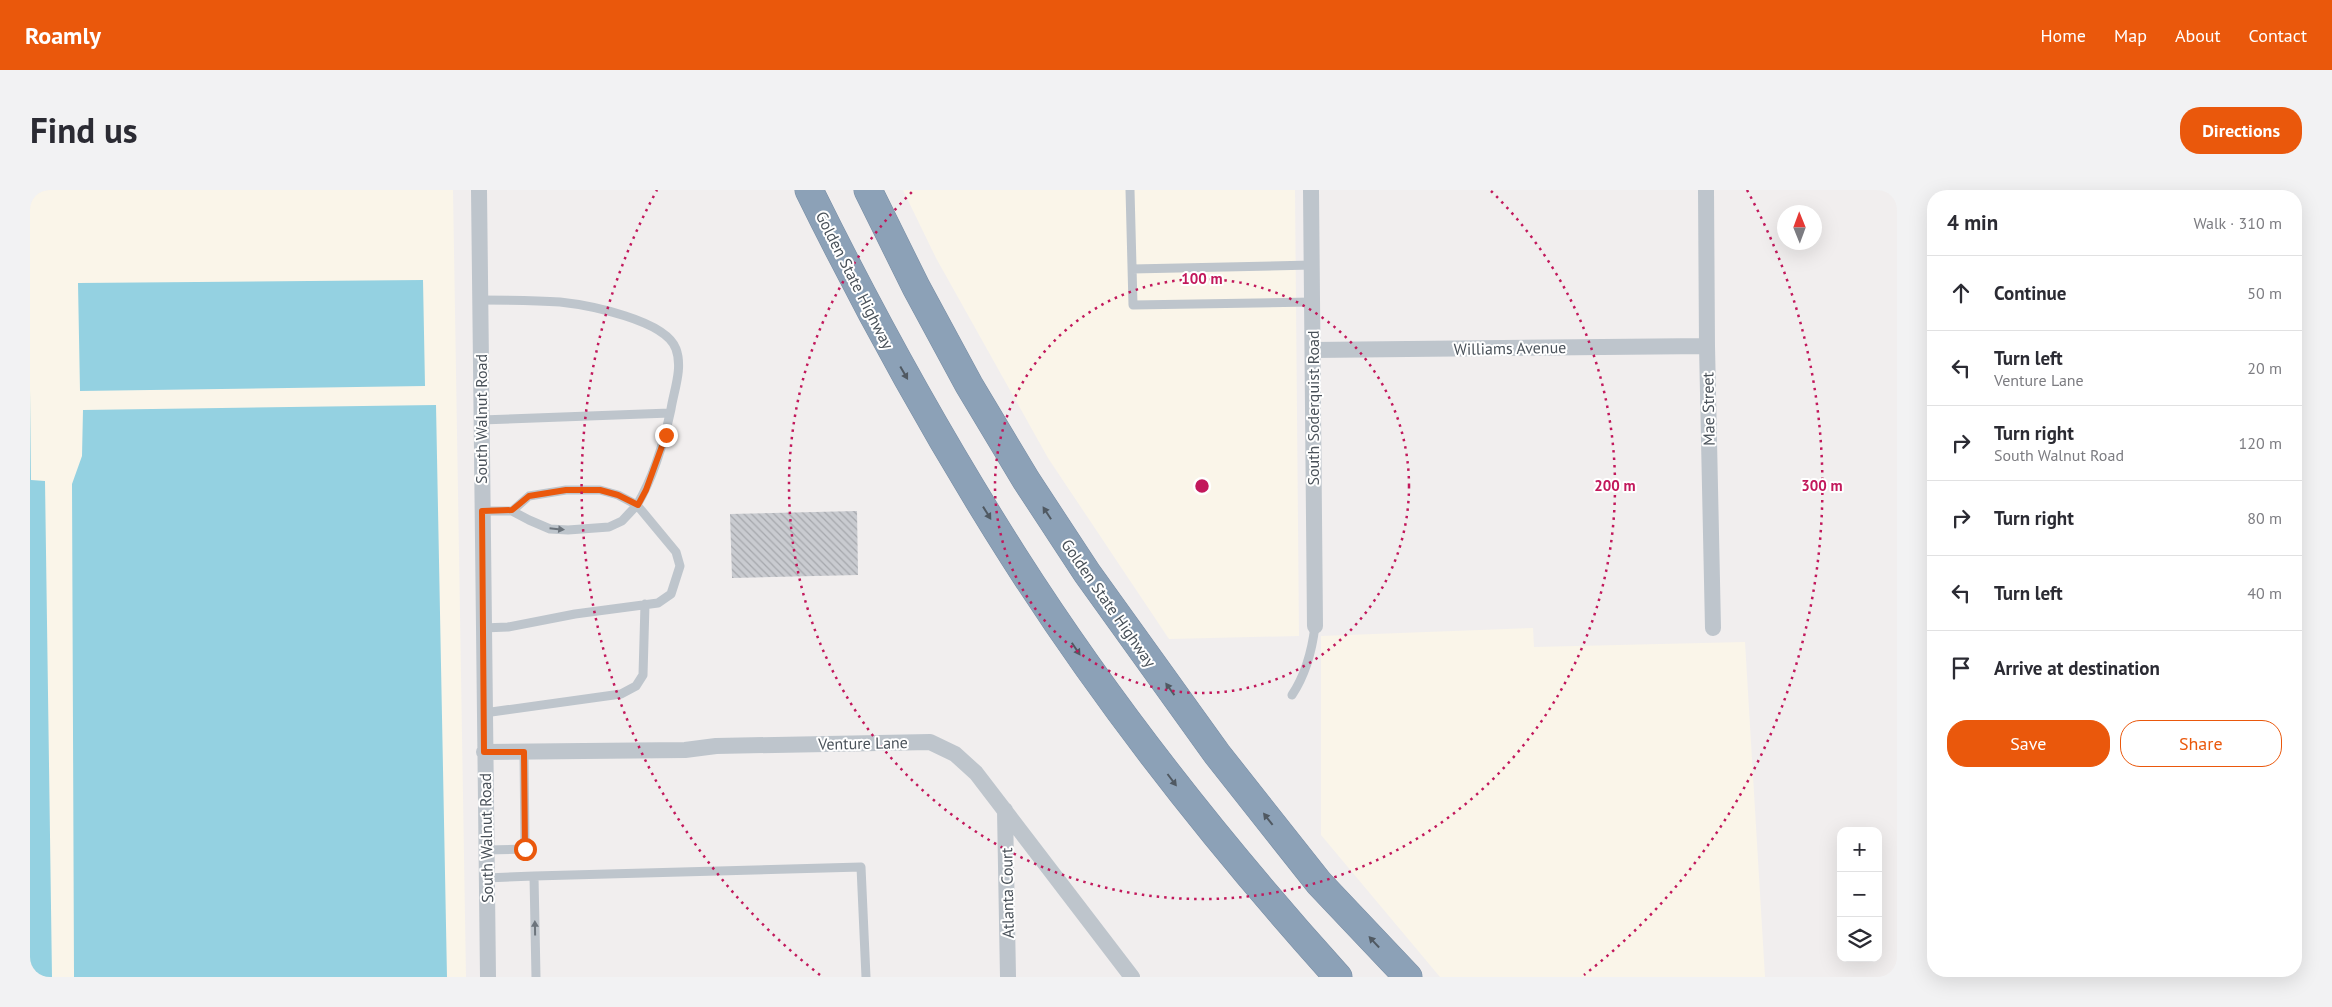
<!DOCTYPE html>
<meta charset="utf-8">
<style>
body{margin:0;font-family:"PT Sans",sans-serif;background:#f2f2f3;color:#2b2b33}
.controls{position:absolute;right:15px;bottom:15px;display:grid;overflow:hidden;border-radius:10px;box-shadow:0 5px 20px #0002}
.controls button{width:45px;height:45px;display:grid;place-items:center;padding:0;border:0;border-bottom:1px solid #e1e1e2;background:#fff;color:#2b2b33;font:25px sans-serif}
.compass{position:absolute;left:1747px;top:15px;width:45px;height:45px;border-radius:50%;background:#fff;box-shadow:0 5px 20px #0002;rotate:359deg}
.stop{position:absolute;width:15px;height:15px;margin:-11px;border:4px solid #ea580c;border-radius:50%;background:#fff}
.stop.end{background:#ea580c;border-color:#fff;box-shadow:0 1px 5px #0008}
.list{margin:0;padding:0;list-style:none}
h2{display:flex;justify-content:space-between;align-items:center;height:65px;margin:0;padding:0 20px;font-size:21px}
h2 small{font-size:16px;font-weight:400;color:#7c7c81}
.list li{display:grid;grid-template-columns:32px 1fr auto;gap:15px;align-items:center;box-sizing:border-box;height:75px;padding:0 20px;border-top:1px solid #e1e1e2}
.list b{display:block;font-size:19px;white-space:nowrap}
.list p{margin:0;font-size:16px;white-space:nowrap;color:#7c7c81}
.list em{font-size:16px;font-style:normal;color:#7c7c81}
.actions{display:flex;gap:10px;padding:15px 20px}
.actions a{flex:1;padding:11px 0;border:1px solid #ea580c;border-radius:20px;text-align:center;font-size:18px;color:#ea580c}
.actions .main{background:#ea580c;color:#fff}
.icon{flex:none;width:28px;height:28px;fill:none;stroke:currentColor;stroke-width:2;stroke-linecap:round;stroke-linejoin:round}
.map{position:relative;flex:none;width:1867px;height:787px;overflow:hidden;border-radius:20px}
header{display:flex;align-items:center;gap:30px;box-sizing:border-box;height:70px;padding:0 25px;background:#ea580c;color:#fff}
header strong{font-size:24px}
nav{display:flex;gap:28px;margin-inline-start:auto;font-size:18px}
.intro{display:flex;align-items:center;justify-content:space-between;box-sizing:border-box;height:120px;padding:0 30px}
h1{margin:0;font-size:35px}
.button{padding:12px 22px;border-radius:20px;background:#ea580c;color:#fff;font-size:18px;font-weight:700}
main{display:flex;gap:30px;padding:0 30px}
aside{flex:1;background:#fff;border-radius:20px;box-shadow:0 5px 20px #0002}
.map>svg:first-child{display:block}
</style>
<header>
<strong>Roamly</strong>
<nav><a>Home</a><a>Map</a><a>About</a><a>Contact</a></nav>
</header>
<div class="intro"><h1>Find us</h1><a class="button">Directions</a></div>
<main>
<div class="map">
<svg width="1867" height="787" viewBox="0 0 1867 787">
<defs>
<pattern id="building-back-hatch" width="6" height="6" patternUnits="userSpaceOnUse" patternTransform="scale(1.25)"><rect width="6" height="6" fill="#c9cbd0"/><path d="M-1 5l2 2M0 0l6 6M5-1l2 2" fill="none" stroke="#a5a7ac"/></pattern>
</defs>
<rect width="100%" height="100%" fill="#f1eeee"/>
<!-- commercial -->
<path fill="#faf5e9" d="M0,0H423L436,787H0Z
M873,0H1265L1269,446L1139,449L1018,268L906,68Z
M1503,438L1504,457L1715,452L1735,787H1410L1291,645V446Z"/>
<!-- water -->
<path fill="#94d1e1" d="M393,90L395,196L50,201L48,93Z
M0,200L1,290L15,291L22,787H0Z
M406,215L417,787H44L42,294L52,266L53,220Z"/>
<!-- building -->
<path fill="url(#building-back-hatch)" d="M827,321L828,385L702,388L700,324Z"/>
<g fill="none" stroke-linecap="round" stroke-linejoin="round">
<!-- highway casing -->
<g stroke="#778ca3" stroke-width="29">
<path id="highway" d="M779,0C841,126 909,249 984,367C1079,516 1190,656 1308,787
M838,0L886,97L939,195L996,290L1057,383L1187,564L1289,693L1378,787"/>
</g>
<!-- lane -->
<path stroke="#bec5cc" stroke-width="9" d="M1100,0L1103,115L1282,112
M1102,79L1282,75
M450,110C477,110 504,110 530,112C558,115 636,130 646,159C653,178 644,200 641,219C634,252 624,286 607,315L646,362L650,376L641,404L628,413L545,424L478,437L453,438
M451,230L640,223
M452,321H482L499,330L520,339L538,340L579,337L592,331L607,315L588,305L570,300H536L499,306L482,321
M1262,505C1276,484 1282,461 1285,436
M454,523L591,504L606,496L613,485L615,414
M456,660L495,659L494,562
M504,686L831,677L836,787
M456,688L504,686L506,787"/>
<!-- street -->
<path stroke="#bec5cc" stroke-width="16" d="M449,0L458,787
M1281,0L1285,436
M1676,0L1677,156L1683,438
M1283,160L1677,156
M454,562L655,560L686,556L900,552L925,564L946,583L1102,787
M975,620L978,787"/>
<!-- highway -->
<use href="#highway" stroke="#8ca1b7" stroke-width="28"/>
</g>
<!-- one-way arrows -->
<defs><path id="oneway-solid" d="M-6-.8H1V-3.2L6.5 0L1 3.2V.8H-6Z" transform="scale(1.25)"/></defs>
<g fill="#505962">
<use href="#oneway-solid" transform="translate(874 183) rotate(60)"/>
<use href="#oneway-solid" transform="translate(957 323) rotate(58)"/>
<use href="#oneway-solid" transform="translate(1017 323) rotate(-123)"/>
<use href="#oneway-solid" transform="translate(1046 459) rotate(56)"/>
<use href="#oneway-solid" transform="translate(1140 499) rotate(-126)"/>
<use href="#oneway-solid" transform="translate(1142 590) rotate(53)"/>
<use href="#oneway-solid" transform="translate(1238 629) rotate(-128)"/>
<use href="#oneway-solid" transform="translate(1344 752) rotate(-133)"/>
</g>
<g fill="#6c747c">
<use href="#oneway-solid" transform="translate(527 339) rotate(6)"/>
<use href="#oneway-solid" transform="translate(505 738) rotate(-91)"/>
</g>
<g fill="none" stroke-linecap="round" stroke-linejoin="round">
<!-- route -->
<path stroke="#ea580c" stroke-width="6" d="M495,659L494,562H454L452,321L482,320L499,306L536,300H570L588,305L608,315L616,300L636,245"/>
</g>
<!-- distance rings -->
<g fill="none" stroke="#c2185b" stroke-width="2.5" stroke-dasharray="2.5 5">
<circle cx="1172" cy="296" r="207"/>
<path d="M1461 1A413 413 0 1 1 883 1"/>
<path d="M790 785A620 620 0 0 1 627 0M1717 0A620 620 0 0 1 1554 785"/>
</g>
<g text-anchor="middle" dominant-baseline="central" stroke-width="4" stroke-linejoin="round" paint-order="stroke">
<!-- street labels -->
<g font-size="16" fill="#495159" stroke="#fff">
<text transform="translate(825 90) rotate(63)">Golden State Highway</text>
<text transform="translate(1480 158) rotate(-1)">Williams Avenue</text>
<text transform="translate(1283 218) rotate(-90)">South Soderquist Road</text>
<text transform="translate(1678 219) rotate(-91)">Mae Street</text>
<text transform="translate(451 229) rotate(-90)">South Walnut Road</text>
<text transform="translate(1079 413) rotate(55)">Golden State Highway</text>
<text transform="translate(833 553) rotate(-1)">Venture Lane</text>
<text transform="translate(456 648) rotate(-91)">South Walnut Road</text>
<text transform="translate(977 703) rotate(-91)">Atlanta Court</text>
</g>
</g>
<circle cx="1172" cy="296" r="8" fill="#c2185b" stroke="#fff" stroke-width="2.5"/>
<g font-size="15" text-anchor="middle" font-weight="bold" fill="#c2185b" stroke="#fff" stroke-width="4" stroke-linejoin="round" paint-order="stroke">
<text x="1172" y="94">100 m</text>
<text x="1585" y="301">200 m</text>
<text x="1792" y="301">300 m</text>
</g>
</svg>
<div class="controls">
<button>+</button>
<button>−</button>
<button><svg class="icon" aria-label="layers" viewBox="0 0 24 24"><path d="M12 4l9 5-9 5-9-5zM3 14l9 5 9-5"/></svg></button>
</div>
<svg class="compass" viewBox="-18 -18 36 36"><path d="M0-13l5 13h-10z" fill="#e53935"/><path d="M0 13l5-13h-10z" fill="#7c7c81"/></svg>
<div class="stop" style="left:495px;top:659px"></div>
<div class="stop end" style="left:636px;top:245px"></div>
</div>
<aside>
<h2>4 min<small>Walk · 310 m</small></h2>
<ul class="list">
<li><svg class="icon" aria-label="ahead" viewBox="0 0 24 24"><path d="M12 20V5M6 11l6-6 6 6"/></svg><div><b>Continue</b></div><em>50 m</em></li>
<li><svg class="icon" aria-label="left" viewBox="0 0 24 24"><path d="M17 20v-9H6M10 6l-5 5 5 5"/></svg><div><b>Turn left</b><p>Venture Lane</p></div><em>20 m</em></li>
<li><svg class="icon" aria-label="right" viewBox="0 0 24 24"><path d="M7 20v-9h11M14 6l5 5-5 5"/></svg><div><b>Turn right</b><p>South Walnut Road</p></div><em>120 m</em></li>
<li><svg class="icon" aria-label="right" viewBox="0 0 24 24"><path d="M7 20v-9h11M14 6l5 5-5 5"/></svg><div><b>Turn right</b></div><em>80 m</em></li>
<li><svg class="icon" aria-label="left" viewBox="0 0 24 24"><path d="M17 20v-9H6M10 6l-5 5 5 5"/></svg><div><b>Turn left</b></div><em>40 m</em></li>
<li><svg class="icon" aria-label="arrive" viewBox="0 0 24 24"><path d="M6 21V4h12l-3 4 3 4H6"/></svg><div><b>Arrive at destination</b></div></li>
</ul>
<div class="actions"><a class="main">Save</a><a>Share</a></div>
</aside>
</main>
